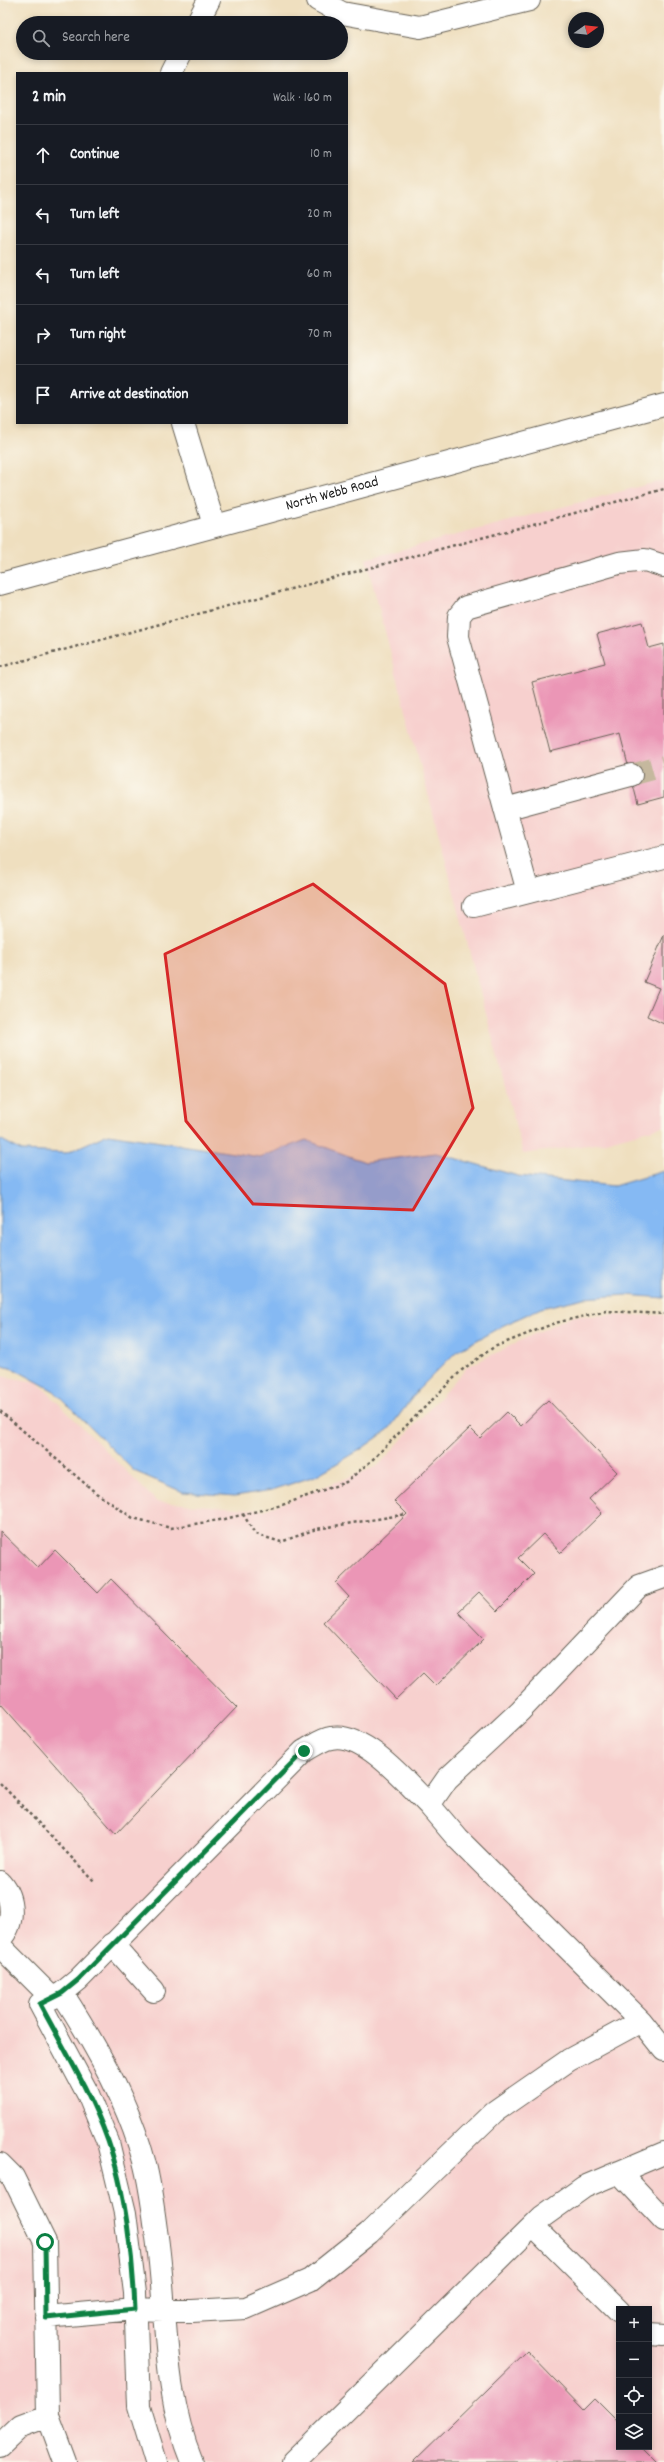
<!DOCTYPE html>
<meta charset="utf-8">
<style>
body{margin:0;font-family:Dekko,sans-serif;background:#242831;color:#f1f3f6}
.controls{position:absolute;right:12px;bottom:12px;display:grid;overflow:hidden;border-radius:0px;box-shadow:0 2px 6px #0003}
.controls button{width:36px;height:36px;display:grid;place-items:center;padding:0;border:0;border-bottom:1px solid #363941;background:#171b24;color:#f1f3f6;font:20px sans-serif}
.compass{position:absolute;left:568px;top:12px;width:36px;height:36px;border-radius:50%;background:#171b24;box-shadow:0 2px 6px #0003;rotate:75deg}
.stop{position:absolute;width:12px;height:12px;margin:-9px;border:3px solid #0b8043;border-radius:50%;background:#fff}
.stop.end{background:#0b8043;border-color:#fff;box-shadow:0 1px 4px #0008}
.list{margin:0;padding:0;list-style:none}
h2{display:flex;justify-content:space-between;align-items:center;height:52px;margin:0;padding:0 16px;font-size:17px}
h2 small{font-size:13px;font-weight:400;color:#9ea1a6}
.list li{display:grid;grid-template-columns:26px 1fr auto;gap:12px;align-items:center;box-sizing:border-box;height:60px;padding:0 16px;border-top:1px solid #363941}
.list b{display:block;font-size:15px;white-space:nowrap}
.list em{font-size:13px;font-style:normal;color:#9ea1a6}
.icon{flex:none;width:22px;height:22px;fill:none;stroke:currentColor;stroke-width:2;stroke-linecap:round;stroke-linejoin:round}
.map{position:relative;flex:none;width:664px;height:2462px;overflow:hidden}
.search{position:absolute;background:#171b24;box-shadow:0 2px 6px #0003;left:16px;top:16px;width:332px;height:44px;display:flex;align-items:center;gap:10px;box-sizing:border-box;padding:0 14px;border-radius:22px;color:#9ea1a6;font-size:15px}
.panel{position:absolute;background:#171b24;box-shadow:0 2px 6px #0003;left:16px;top:72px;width:332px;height:352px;border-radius:0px}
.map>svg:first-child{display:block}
</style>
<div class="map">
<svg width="664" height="2462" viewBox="0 0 664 2462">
<rect width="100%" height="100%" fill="#fbf7ec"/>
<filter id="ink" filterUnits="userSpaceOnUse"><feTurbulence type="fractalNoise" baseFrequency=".025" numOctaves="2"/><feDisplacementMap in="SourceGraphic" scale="8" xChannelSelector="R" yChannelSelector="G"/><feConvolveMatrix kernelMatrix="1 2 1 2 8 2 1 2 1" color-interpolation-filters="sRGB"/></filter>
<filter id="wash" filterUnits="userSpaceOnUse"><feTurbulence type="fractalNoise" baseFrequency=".012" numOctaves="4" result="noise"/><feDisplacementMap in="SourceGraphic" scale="16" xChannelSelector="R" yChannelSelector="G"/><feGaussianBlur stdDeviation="0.9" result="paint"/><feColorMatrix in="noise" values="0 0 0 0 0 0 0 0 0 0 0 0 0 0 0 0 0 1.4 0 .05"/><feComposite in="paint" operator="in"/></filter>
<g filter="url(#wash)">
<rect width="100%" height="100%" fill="#efdfbf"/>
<!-- built -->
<path fill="#f7d0ce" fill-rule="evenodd" d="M664,480V1126L602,1143L523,1154L366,559Z
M664,1315V2462H0V1376L37,1382L157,1502L264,1510L378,1466L467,1367L571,1316ZM619,2309H649V2447H619Z"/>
<!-- water -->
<path fill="#85b9f3" stroke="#506a88" d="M108,1134L260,1157L306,1140L365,1162L436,1153L518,1176L614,1186L664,1171V1298L626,1295L584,1298L541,1308L502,1326L456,1352L417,1391L389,1429L360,1450L315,1476L272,1490L235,1496L183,1492L134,1471L54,1391L16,1370L0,1365V1139L22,1151L66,1153Z"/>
<g id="blocks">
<!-- building -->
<path fill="#eb96b6" d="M642,622L649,648L664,644V797L638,804L620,734L550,752L532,682L605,663L597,634Z
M664,935V1024L647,1016L659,988L644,982Z
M548,1400L617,1472L589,1499L602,1513L561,1553L543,1534L518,1558L534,1574L497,1611L479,1592L458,1612L484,1639L436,1686L423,1673L396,1699L323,1622L349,1597L336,1583L407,1514L394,1501L470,1428L480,1438L507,1412L521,1426Z
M0,1531L38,1568L55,1550L98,1593L111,1579L237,1707L116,1834L1,1704L0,1705Z
M527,2351L584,2410L595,2399L619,2423V2447H642L657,2462H413Z"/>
</g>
</g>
<g filter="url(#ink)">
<use href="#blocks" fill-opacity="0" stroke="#666055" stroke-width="1"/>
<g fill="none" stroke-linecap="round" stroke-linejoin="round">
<!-- minor-tunnel -->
<path stroke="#c5b89e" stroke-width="22" stroke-dasharray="22 11" stroke-linecap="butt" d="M631,775L664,766"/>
<!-- minor casing -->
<g stroke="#666055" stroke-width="24">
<path id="minor" d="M318,0L342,13L420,27L529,0
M197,23L209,0
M171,73L181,53
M183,423L214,525
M505,809L631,775
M528,892L458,637L459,616L466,607L619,563L645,560L664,566
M474,906L664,857
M664,1577L639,1586L520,1711L447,1779L429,1805L458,1839L641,2021L664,2050
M0,1882C14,1898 15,1924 0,1939
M112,1944L154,1991
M0,1946L52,1998
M62,1993L78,1980L304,1751C312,1747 322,1739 331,1738C364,1731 408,1784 429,1805
M0,2164L13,2177L45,2242L48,2416L65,2462
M619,2172L664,2220
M533,2226L619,2311
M46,2317L135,2309L192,2311L246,2308L310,2280L369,2233L494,2112L569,2060L641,2021
M649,2334L664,2335
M0,2446L21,2426L48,2416
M156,2462L139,2406L135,2293L125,2213L108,2142L88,2094L40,2004L62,1993C94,2042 129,2104 144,2161C150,2183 153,2207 156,2230C168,2308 161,2387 192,2462
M293,2462L542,2217L584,2187L664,2153"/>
</g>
<!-- major casing -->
<g stroke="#666055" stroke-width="24">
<g id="major">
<path id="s1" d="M0,584L664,405"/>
</g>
</g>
<!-- path -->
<path stroke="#666055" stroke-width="2.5" stroke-dasharray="3 3" stroke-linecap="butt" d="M0,667L664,489
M0,1411L96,1493L133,1518L171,1528L225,1519L282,1505L346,1482L371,1461L462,1370L494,1347L555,1323L606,1311L664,1314
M243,1514L255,1534L281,1542L316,1529L407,1514
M0,1783L95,1882"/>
<!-- minor -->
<use href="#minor" stroke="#fff" stroke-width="22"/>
<!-- major -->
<use href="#major" stroke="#fff" stroke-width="22"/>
</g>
</g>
<g fill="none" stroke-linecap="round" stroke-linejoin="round" filter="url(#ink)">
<!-- route -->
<path stroke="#0b8043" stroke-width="5" d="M45,2242L46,2318L135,2309C133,2257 125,2190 108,2141C91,2093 64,2049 40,2004L62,1993L78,1980L304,1751"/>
</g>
<!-- marked area -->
<path fill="#d62828" fill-opacity="0.2" stroke="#d62828" stroke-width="3" stroke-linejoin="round" d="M313,884L445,984L473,1108L413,1210L253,1204L186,1121L165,954Z"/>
<g text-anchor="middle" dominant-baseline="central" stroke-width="3" stroke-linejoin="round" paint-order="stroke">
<!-- street labels -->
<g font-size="15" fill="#1c1c1c" stroke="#fbf7ec">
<text stroke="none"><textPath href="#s1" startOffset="344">North Webb Road</textPath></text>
</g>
</g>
</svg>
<div class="controls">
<button>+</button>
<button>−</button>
<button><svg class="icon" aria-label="locate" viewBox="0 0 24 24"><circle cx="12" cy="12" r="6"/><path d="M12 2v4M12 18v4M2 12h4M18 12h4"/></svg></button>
<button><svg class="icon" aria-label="layers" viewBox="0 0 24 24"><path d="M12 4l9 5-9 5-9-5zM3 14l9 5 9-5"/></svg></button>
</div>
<svg class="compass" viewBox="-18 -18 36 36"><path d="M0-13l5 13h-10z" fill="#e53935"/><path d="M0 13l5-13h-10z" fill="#9ea1a6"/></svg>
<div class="stop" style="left:45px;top:2242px"></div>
<div class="stop end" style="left:304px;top:1751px"></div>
<div class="search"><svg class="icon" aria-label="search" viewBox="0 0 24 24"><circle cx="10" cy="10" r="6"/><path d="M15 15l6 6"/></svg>Search here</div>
<section class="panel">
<h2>2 min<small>Walk · 160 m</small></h2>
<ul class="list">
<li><svg class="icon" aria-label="ahead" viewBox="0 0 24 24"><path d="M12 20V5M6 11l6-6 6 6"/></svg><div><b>Continue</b></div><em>10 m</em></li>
<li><svg class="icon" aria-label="left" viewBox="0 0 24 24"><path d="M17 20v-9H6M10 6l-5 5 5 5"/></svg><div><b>Turn left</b></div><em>20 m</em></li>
<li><svg class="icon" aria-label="left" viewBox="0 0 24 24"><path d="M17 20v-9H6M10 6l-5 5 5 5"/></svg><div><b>Turn left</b></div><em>60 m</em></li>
<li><svg class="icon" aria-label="right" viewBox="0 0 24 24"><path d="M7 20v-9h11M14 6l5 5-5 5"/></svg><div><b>Turn right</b></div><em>70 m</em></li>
<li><svg class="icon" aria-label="arrive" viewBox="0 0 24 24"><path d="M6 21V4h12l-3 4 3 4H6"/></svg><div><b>Arrive at destination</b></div></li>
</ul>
</section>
</div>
